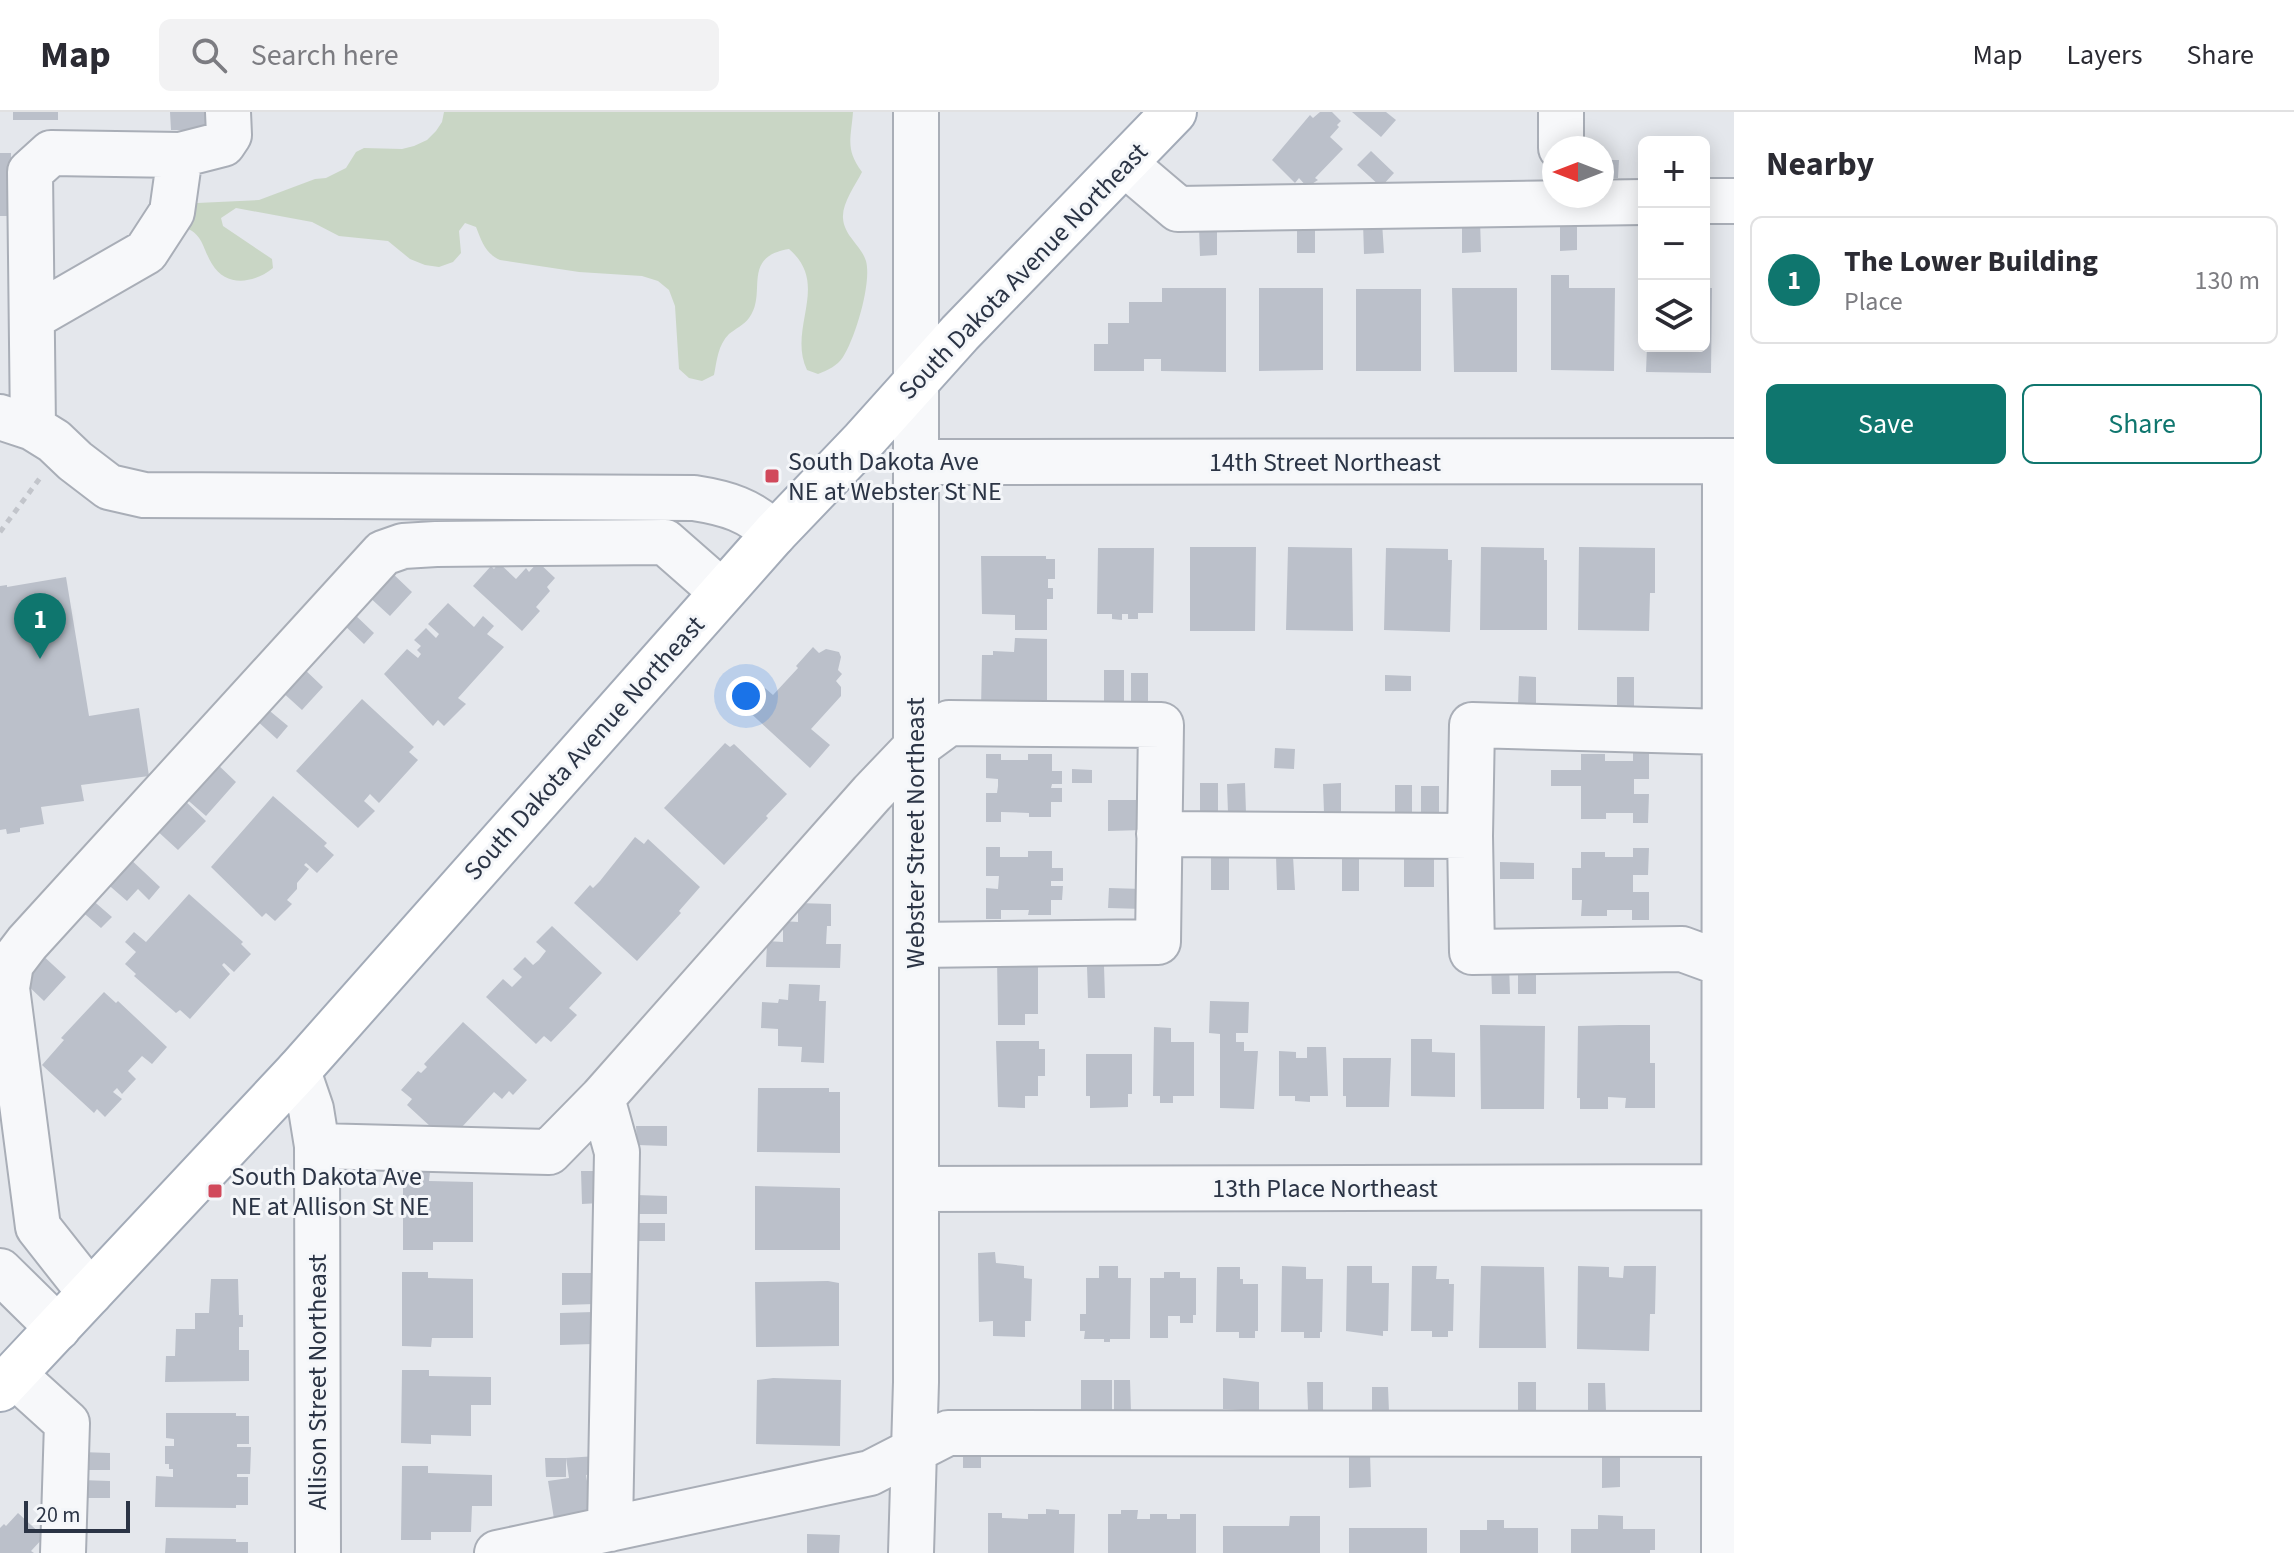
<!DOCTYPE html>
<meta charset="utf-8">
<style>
body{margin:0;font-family:"Source Sans 3",sans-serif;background:#f2f2f3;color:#2b2b33}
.controls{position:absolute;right:24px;top:24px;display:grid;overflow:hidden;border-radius:12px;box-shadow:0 4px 20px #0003}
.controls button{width:72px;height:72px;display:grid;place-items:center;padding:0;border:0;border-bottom:2px solid #e1e1e2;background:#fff;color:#2b2b33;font:40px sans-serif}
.compass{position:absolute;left:1542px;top:24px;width:72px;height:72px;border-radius:50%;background:#fff;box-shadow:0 4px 20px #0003;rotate:270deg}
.scale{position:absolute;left:24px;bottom:20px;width:106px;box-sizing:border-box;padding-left:8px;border:4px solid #2b3445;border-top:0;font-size:22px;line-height:28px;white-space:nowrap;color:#2b3445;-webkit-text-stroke:6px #f4f6f9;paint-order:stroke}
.you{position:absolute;left:746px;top:584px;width:28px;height:28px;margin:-20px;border:6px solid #fff;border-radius:50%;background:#1a73e8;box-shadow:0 0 0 12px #1a73e833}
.badge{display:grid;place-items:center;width:52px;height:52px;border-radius:50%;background:#0f766e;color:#fff;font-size:26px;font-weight:700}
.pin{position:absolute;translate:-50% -66px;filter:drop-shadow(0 2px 4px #0008)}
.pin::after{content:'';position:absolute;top:42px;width:28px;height:24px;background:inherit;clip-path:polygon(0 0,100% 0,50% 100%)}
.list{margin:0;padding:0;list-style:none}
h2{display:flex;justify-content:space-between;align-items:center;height:104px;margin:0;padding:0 32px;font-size:34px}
h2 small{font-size:26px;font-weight:400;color:#7c7c81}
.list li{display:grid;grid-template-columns:52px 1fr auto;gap:24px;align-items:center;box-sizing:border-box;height:128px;margin:0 16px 16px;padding:0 16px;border:2px solid #e1e1e2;border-radius:12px}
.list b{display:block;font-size:30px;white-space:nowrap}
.list p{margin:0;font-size:26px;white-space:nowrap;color:#7c7c81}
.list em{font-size:26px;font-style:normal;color:#7c7c81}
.actions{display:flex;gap:16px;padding:24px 32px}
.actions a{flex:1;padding:18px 0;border:2px solid #0f766e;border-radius:12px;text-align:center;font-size:28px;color:#0f766e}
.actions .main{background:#0f766e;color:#fff}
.icon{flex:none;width:44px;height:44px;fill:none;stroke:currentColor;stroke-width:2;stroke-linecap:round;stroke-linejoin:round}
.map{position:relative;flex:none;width:1734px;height:1441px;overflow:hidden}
header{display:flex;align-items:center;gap:48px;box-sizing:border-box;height:112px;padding:0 40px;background:#fff;border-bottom:2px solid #e1e1e2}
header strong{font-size:38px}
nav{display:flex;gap:44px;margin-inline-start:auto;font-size:28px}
.search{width:560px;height:72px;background:#f2f2f3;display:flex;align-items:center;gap:20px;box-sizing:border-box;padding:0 28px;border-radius:12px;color:#7c7c81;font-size:30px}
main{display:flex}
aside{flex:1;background:#fff}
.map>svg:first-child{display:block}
</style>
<header>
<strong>Map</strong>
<div class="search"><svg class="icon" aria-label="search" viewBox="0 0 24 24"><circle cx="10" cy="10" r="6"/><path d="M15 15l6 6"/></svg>Search here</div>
<nav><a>Map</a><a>Layers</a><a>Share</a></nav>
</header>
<main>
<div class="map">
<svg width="1734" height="1441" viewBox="0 0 1734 1441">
<rect width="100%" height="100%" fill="#e4e7ec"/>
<!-- green -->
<path fill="#c9d6c5" d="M444,0H853C851,27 845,37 862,60C855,74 842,91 843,106C844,124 861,133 866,149C872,171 855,227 843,245C837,254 828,258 818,262L807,258C787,216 831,173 789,137C740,145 768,181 749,206C744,213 735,217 729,222C718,233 717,248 714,263L702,269L689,266L679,257L675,194L669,178L658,169L642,164L579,160L500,148C485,141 482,130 476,115L465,111L459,119L461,141L453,150L439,155L425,153L410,147L388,129L339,124L312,110L236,96L221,106L223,114L272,147L273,156C255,171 226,176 212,152C202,136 203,119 181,115L197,91L259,88L315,67L326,66L346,56L356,40L364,36L402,37L414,34L427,28L436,19L442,10Z"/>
<!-- building -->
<path fill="#bbc0ca" d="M13,0H58V8H13Z
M170,0H207L208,18H171Z
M1320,0H1332L1341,9L1337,13L1339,15L1330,25L1343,37L1315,66L1318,68L1307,75L1299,66L1295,71L1272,48L1310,3L1313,6Z
M1352,0H1386L1396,8L1381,25Z
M1371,39L1394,61L1381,75L1357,53Z
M0,41H11V104H0Z
M1602,48H1619L1618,66H1602Z
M1462,108H1480L1481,140L1462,141Z
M1382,110L1384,141L1364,142L1363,111Z
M1560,110H1577V138L1560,139Z
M1297,112H1315V141H1297Z
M1199,115H1217V143L1200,144Z
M1551,163H1569V176H1615L1614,259L1551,258Z
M1162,176H1226V260L1161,259V247H1144V259H1094V232H1108V211H1129V190H1162Z
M1259,176H1323V258L1259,259Z
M1452,176H1517V260H1454Z
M1704,176H1712L1711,261L1646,260L1647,234H1704Z
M1356,177H1421V259H1356Z
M1190,435H1256L1255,519H1190Z
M1288,435L1352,436L1353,519L1286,518Z
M1481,435L1544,436V448H1547V518H1480Z
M1579,435L1655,436V481H1650L1649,519L1578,518Z
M1098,436H1154L1153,501H1138V507H1128V502H1122V508L1112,507V502H1097Z
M1386,436L1448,437V448H1452L1450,520L1384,518Z
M981,444H1046V447H1055V467H1048V476H1053V487H1047V518H1015V503L982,502Z
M538,450L555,466L547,475L550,479L536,495L540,499L522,519L473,474L491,454L494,457L499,451L516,467L526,456L529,460Z
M390,459L412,480L390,504L367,483Z
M66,465L89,604L139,596L149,664L81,673L84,689L41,695L44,712L20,716V720L7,722L6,717L0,718V474L7,473V475Z
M448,491L474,515L483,504L494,514L487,522L504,535L458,586L466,592L444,614L438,608L433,614L384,562L407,537L418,546L421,542L417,538L421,534L414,528L426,516L436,526L439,522L428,512Z
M352,500L374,521L364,532L342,511Z
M1015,526L1047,527V600L981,598L982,543H993V539L1014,540Z
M813,535L819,541L826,537L839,540L841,545L838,558L842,562L836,569L841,575V584L811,617L830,633L810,656L746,597L765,576L773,583L798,556L796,554Z
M302,555L323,575L302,598L280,578Z
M1104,558H1124V590H1104Z
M1131,561H1148V590H1131Z
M1385,563L1411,564V579H1385Z
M1519,564L1536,565V593H1518Z
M1617,565H1634V595L1617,594Z
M362,587L414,635L409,640L418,648L379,691L370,682L364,689L375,699L358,716L296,659Z
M265,595L288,614L277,627L255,607Z
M725,631L730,635L734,632L787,682L766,704L768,706L724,753L664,696Z
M1275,636L1295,637L1294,657L1274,656Z
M1633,638H1649V667H1634V682H1649L1648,711H1633V701H1606V707H1581V674H1551V658H1581V642H1605V649H1633Z
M986,642H1001V648H1028V642H1052V659H1062V672H1052L1051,676H1062V690H1051V705H1029V701L1001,700V710H986V681H997L998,674V667L986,666Z
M215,650L236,670L206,704L183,684Z
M1072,657L1092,658V671H1072Z
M1200,671H1218V701H1200Z
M1245,671L1246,701H1228L1227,672Z
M1341,671V701H1324L1323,672Z
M1395,673H1412V704H1395Z
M1421,674H1439V704H1421Z
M273,684L327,731L324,734L334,743L317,761L306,751L304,753L309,757L297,771V777L287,788L292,792L275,809L266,801L262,805L211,755Z
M182,686L206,709L178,738L154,716Z
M1108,688H1143L1144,718L1108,719Z
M635,725L644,732L648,727L700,775L679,799L681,801L637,849L574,791L590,773L593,776L600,769Z
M986,735H1000V745H1028V739H1052V756H1063V769H1051V774H1063L1062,788H1051V803H1028L1029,798H1001V807H986V776L998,777L999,764H986Z
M1633,736H1649L1648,763H1633V780H1649V808H1632V798H1607V804H1581L1582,788H1572V756H1581V740H1605V745H1633Z
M127,744L160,775L149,788L138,777L127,789L104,769Z
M1276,744H1293L1295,778H1277Z
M1404,744H1434V775H1404Z
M1211,745H1229V778H1211Z
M1342,746H1359V779H1342Z
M1500,750L1534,751V767H1500Z
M1109,776L1143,777V797L1108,796Z
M189,782L243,830L241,832L251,842L234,860L224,851L222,853L230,862L190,907L180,898L176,901L134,864L136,862L125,852L136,840L125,830L134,820L146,830Z
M90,786L112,805L101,816L79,797Z
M798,791L831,792V814H827L826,832H841L840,856L766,855L767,829L783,830V809L798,810Z
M552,814L602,861L569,896L577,903L551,930L544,924L536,932L486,885L503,867L512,875L522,865L513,857L525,845L533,853L539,848L546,839L536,830Z
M39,840L66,865L44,889L22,868Z
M997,846H1038V902H1025V913H998Z
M1491,852H1509L1510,882H1492Z
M1518,853H1536V882H1518Z
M1104,854L1105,886H1088L1087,855Z
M789,872L820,873L819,889H826L824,951L801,950L802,935L778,934V917L761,916L762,890L778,891L779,887L788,888Z
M104,880L116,891L118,889L167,935L152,952L142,944L128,959L136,967L122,982L117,976L113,980L122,987L105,1005L97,997L94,1001L42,953L64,928L61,926Z
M1210,889L1249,890L1248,921H1236V930H1244V939H1258L1254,997L1220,996V922L1209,921Z
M463,910L527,968L513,983L509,979L502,987L494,980L451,1027L443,1026L407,993L412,987L401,978L418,959L421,961L427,955L424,952Z
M1480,913L1545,914L1544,997H1481Z
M1619,913H1650V951H1655V996H1625L1626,986L1608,985V997H1580V986H1577L1578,914Z
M1154,915L1171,916V930H1194V984H1173V991H1160V984H1153Z
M1411,927H1432V940L1455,941V985L1411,984Z
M996,929H1039V937H1045V964H1038V984H1025V996L998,995Z
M1307,935H1326L1328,984H1310V990L1295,989V984H1279V939L1296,940V946H1307Z
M1086,942H1132V982H1128V995L1090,996V984H1086Z
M1343,946H1391L1389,995H1346V984H1343Z
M758,976H829V980H840V1041L757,1040Z
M636,1014H667V1034L637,1033Z
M581,1059H599L600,1091L582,1092Z
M403,1060H430L429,1069L473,1070V1130H433V1138H403Z
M755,1074L840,1076V1138H755Z
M636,1083L667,1084V1102H635Z
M635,1111H665V1129H635Z
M995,1140L996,1151L1024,1154V1166L1032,1167L1031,1209H1025V1225L993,1224V1209L979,1210L978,1141Z
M1099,1154H1118V1166H1131L1130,1227H1110V1230H1104V1227H1084L1085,1219H1080V1202H1086V1166H1099Z
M1282,1154L1306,1155V1167H1323L1322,1220H1320V1226H1304V1220H1281Z
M1347,1154H1372V1171H1389L1388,1219H1383V1224L1346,1219Z
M1412,1154H1437L1436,1167H1449V1172H1454L1453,1219H1448V1225H1432V1219H1411Z
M1481,1154L1544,1155L1546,1236H1479Z
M1578,1154L1609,1155V1165L1623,1166L1624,1154H1656L1655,1202H1650L1649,1239L1577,1237Z
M1217,1155H1240V1167H1243V1172H1258V1219H1255V1226H1239V1220H1216Z
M402,1160H428V1166L473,1167V1226H432L431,1235L402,1234Z
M1164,1160H1180V1166H1196V1203H1193V1211H1180V1204H1168V1226H1150V1166H1164Z
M562,1161H595V1192L562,1193Z
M211,1167H238L239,1203H243V1215H239V1238H249V1269L165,1270L166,1244H175L176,1217H195V1201H209Z
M828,1169L839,1171V1234L756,1235L755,1170Z
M593,1200V1232L560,1233V1201Z
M402,1258H429V1264L491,1265V1293H471V1324L431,1323V1332L401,1331Z
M773,1266L841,1268L840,1334L756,1332L757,1268Z
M1223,1266L1259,1270V1299L1223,1297Z
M1081,1268H1112V1301H1081Z
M1114,1268H1130L1131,1300H1114Z
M1307,1270H1323V1299H1308Z
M1518,1270H1536V1300H1518Z
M1588,1271H1605L1606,1299H1588Z
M1372,1275H1388L1389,1300H1372Z
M166,1301H236V1304H249V1332H237V1335H251L250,1362H237V1365H248V1393H236V1396L155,1395L156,1364L173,1365V1357H169V1352H165V1334H174V1327L166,1326Z
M963,1337H981V1356H963Z
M81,1340L110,1341V1358H81Z
M1602,1341H1620V1375L1602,1376Z
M1349,1342H1370L1371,1375L1349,1376Z
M597,1344L601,1361L586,1363L592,1400L554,1407L548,1369L569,1366L566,1346Z
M545,1346H566V1365H546Z
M402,1354H428V1361L492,1363V1394H472L471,1420H431V1428H401Z
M81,1368L110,1369V1386H81Z
M1046,1397L1059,1398V1402H1075L1074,1441H988V1401H1002V1406L1028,1407V1402H1046Z
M1121,1398H1138L1137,1407H1150V1402H1167V1407H1180V1402H1196V1441H1108V1402H1121Z
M18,1401L44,1425L31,1439L34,1441H0V1416L4,1412L6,1414Z
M1598,1403L1623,1404V1417H1655V1438H1650V1441H1571V1417H1598Z
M1290,1404H1320V1441H1223V1414H1289Z
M1487,1408H1504V1416H1538V1441H1460V1418H1487Z
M1349,1416H1427V1441H1349Z
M807,1422L840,1423L839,1441H807Z
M166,1426L236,1427V1430H248V1441H165Z"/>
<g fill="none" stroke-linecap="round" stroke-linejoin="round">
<!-- minor casing -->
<g stroke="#a9aeb7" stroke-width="48">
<path id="minor" d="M1561,0V36
M1125,52L1178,97L1644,90
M1704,89H1734
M33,205L146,140L172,100L180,43
M0,305L33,316L54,329L75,349L109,375L144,383L694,386C726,391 751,398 774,422
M33,316L30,60L51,41L180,43L223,32L229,23L228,0
M916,350L1734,349
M1734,629L1725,620L1472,613L1470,724L1472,840L1682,837L1734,856
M1159,722L1470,724
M298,959L311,997L317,1034L318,1441
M602,986L617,1040L610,1417
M317,1034L549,1040L602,986L872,681L915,636L949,611L1161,613L1158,830L916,833
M916,1077L1734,1075
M0,1159L58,1216
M90,1181L38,1115L7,876L11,852L27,831L383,441L403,434L436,432L665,430L722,480
M14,1263L67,1311L63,1441
M497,1441L870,1361L948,1321L1724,1322
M911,1441L916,1270V0
M1724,1441L1725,349"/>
</g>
<!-- major casing -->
<g stroke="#a3abb8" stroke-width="48">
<path id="major" d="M0,1277L298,959L774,422L863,329L960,221L1174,0"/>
</g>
<!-- path -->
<path stroke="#c2c5cb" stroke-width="5" stroke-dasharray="6 6" stroke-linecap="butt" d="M0,420L40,366"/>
<!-- minor -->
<use href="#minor" stroke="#f7f8fa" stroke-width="44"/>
<!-- major -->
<use href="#major" stroke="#fff" stroke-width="44"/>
</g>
<!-- markers -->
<g fill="#d1495b" stroke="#f4f6f9" stroke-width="3">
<rect x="764" y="356" width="16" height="16" rx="4"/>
<rect x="207" y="1071" width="16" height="16" rx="4"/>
</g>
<g text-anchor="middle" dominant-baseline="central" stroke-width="6" stroke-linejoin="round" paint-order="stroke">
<!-- street labels -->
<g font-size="26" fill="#2b3445" stroke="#f4f6f9">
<text transform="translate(1023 159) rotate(-46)">South Dakota Avenue Northeast</text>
<text x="1325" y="350">14th Street Northeast</text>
<text transform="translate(584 636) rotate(-48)">South Dakota Avenue Northeast</text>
<text transform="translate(915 721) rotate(-90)">Webster Street Northeast</text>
<text x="1325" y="1076">13th Place Northeast</text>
<text transform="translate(317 1270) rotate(-90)">Allison Street Northeast</text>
</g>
<!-- poi labels -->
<g font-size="26" fill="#2b3445" stroke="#f4f6f9" text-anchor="start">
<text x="788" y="349">South Dakota Ave<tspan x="788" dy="30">NE at Webster St NE</tspan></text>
<text x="231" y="1064">South Dakota Ave<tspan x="231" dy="30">NE at Allison St NE</tspan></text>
</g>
</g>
</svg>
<div class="controls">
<button>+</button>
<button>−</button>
<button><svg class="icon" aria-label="layers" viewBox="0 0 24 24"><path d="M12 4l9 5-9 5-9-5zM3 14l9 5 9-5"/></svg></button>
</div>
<svg class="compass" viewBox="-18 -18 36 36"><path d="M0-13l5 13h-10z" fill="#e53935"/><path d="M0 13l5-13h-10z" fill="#7c7c81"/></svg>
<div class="scale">20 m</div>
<div class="you"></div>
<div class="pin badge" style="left:40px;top:547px">1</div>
</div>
<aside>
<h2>Nearby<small></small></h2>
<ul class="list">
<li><span class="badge">1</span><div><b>The Lower Building</b><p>Place</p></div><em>130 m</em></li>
</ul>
<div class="actions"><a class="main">Save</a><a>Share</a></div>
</aside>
</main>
